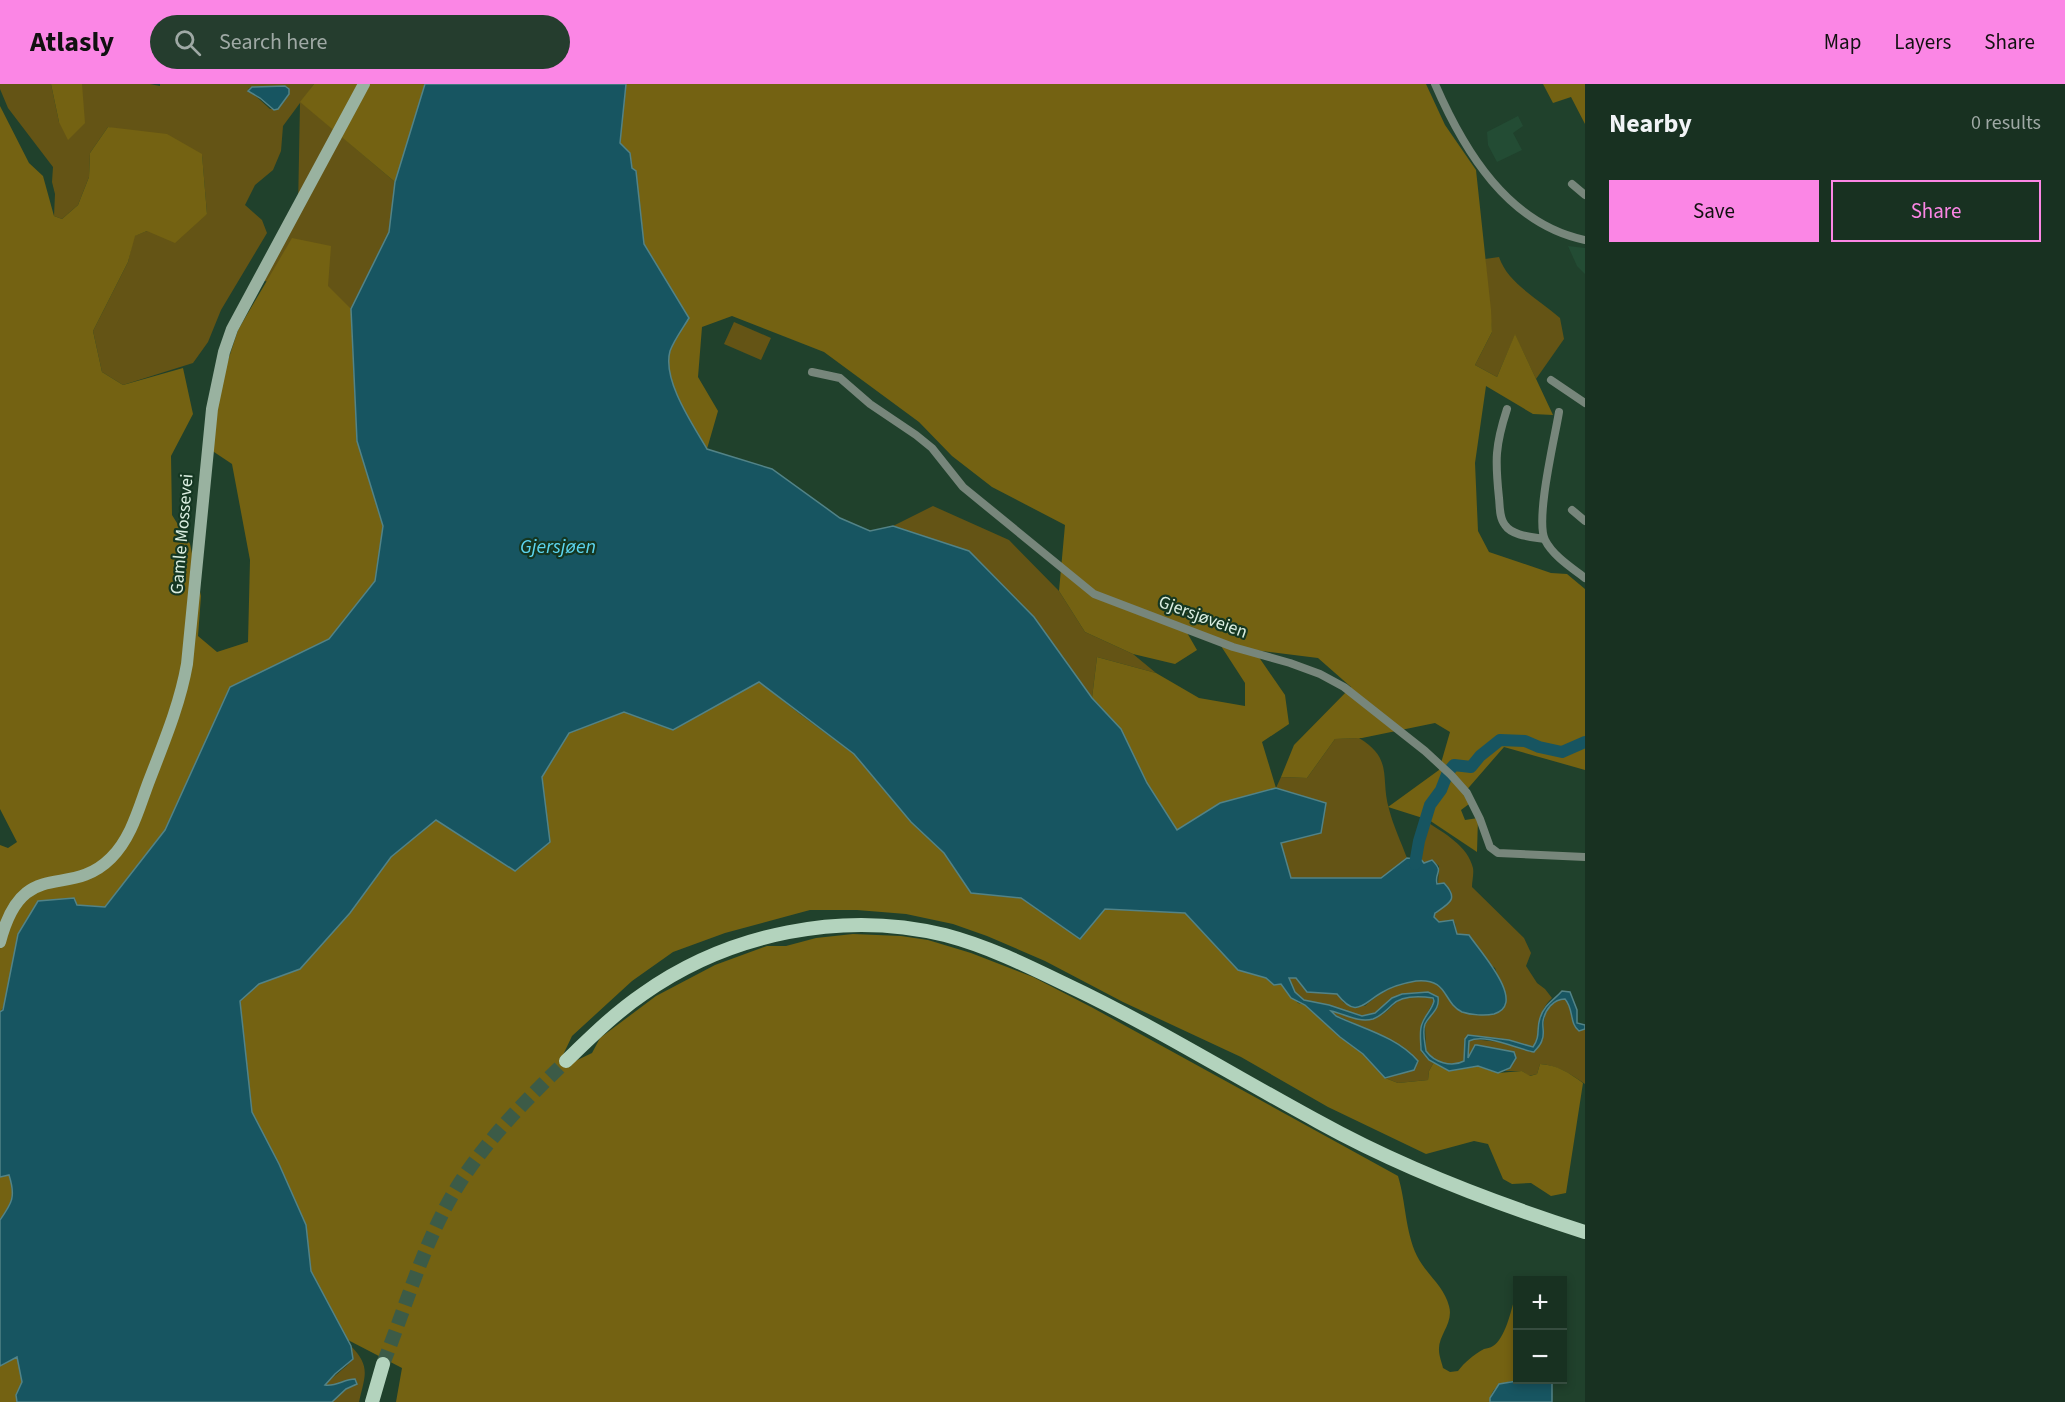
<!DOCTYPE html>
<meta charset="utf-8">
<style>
body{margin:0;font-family:"Source Sans 3",sans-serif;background:#253d2e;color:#f1f3f6}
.controls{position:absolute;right:18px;bottom:18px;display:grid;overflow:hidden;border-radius:0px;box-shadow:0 3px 9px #0003}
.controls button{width:54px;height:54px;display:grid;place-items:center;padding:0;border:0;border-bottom:2px solid #364c3f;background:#183121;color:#f1f3f6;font:30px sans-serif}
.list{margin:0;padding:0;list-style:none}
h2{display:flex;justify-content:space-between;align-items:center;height:78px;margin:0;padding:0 24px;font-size:26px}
h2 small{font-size:20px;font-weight:400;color:#9fa9a5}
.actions{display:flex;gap:12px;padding:18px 24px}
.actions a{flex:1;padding:14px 0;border:2px solid #fb86e5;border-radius:0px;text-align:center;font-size:21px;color:#fb86e5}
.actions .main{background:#fb86e5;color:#111}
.icon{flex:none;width:33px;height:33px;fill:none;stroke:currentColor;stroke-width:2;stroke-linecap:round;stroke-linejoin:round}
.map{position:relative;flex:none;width:1585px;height:1318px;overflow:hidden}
header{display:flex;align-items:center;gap:36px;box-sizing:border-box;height:84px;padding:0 30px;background:#fb86e5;color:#111}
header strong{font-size:28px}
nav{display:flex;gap:33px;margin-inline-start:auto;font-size:21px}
.search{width:420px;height:54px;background:#253d2e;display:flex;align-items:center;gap:15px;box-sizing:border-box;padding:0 21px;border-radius:33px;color:#9fa9a5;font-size:22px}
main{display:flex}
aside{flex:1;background:#183121}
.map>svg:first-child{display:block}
</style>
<header>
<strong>Atlasly</strong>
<div class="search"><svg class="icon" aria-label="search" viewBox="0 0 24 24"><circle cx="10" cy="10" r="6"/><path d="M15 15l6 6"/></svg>Search here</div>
<nav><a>Map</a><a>Layers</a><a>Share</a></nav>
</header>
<main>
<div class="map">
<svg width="1585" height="1318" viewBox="0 0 1585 1318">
<rect width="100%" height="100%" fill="#20412c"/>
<!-- built -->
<path fill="#234c34" d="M1518,32L1523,42L1513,49L1522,66L1497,78L1488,61L1487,48Z
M1568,162L1585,164V190L1577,182Z"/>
<!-- green -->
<path fill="#645415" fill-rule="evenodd" d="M0,0H51L59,38L82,4V0H150L160,2V0H314L301,18L395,98L389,148L351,225L259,195L298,125L300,19L283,42L281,67L273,86L255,101L245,121L262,136L267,149L221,226L208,258L193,279L123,301L102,288L93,247L128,178L134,152L147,147L207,130L202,71L108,43L90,69L89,93L78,121L62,135L54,132L55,110L52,98L53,83L8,24L0,5ZM285,2L289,6V10L278,25H270L248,5L252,3Z
M1499,173C1508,200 1539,215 1560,234L1564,255L1536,295L1515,251L1497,293L1475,281L1492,248L1485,175Z
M734,238L771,254L761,276L724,260Z
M933,422L1009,456L1059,507L1085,548L1133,570L1156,589L1097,573L1092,614L1034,533L969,467L893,442Z
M1359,654C1394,675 1380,694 1389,725C1393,741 1401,758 1407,774L1382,794H1291L1281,759L1326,719L1276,704L1281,693L1307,694L1335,655Z
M1427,738C1444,749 1468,762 1473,784C1474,790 1472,797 1472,803L1524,854L1531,869L1526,882L1537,899L1545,905L1552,914C1534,931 1544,947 1533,963L1509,956L1468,951L1464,961V977C1451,984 1434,978 1426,967L1425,941L1438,921L1431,909L1402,910L1392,915L1375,929L1362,932L1329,921L1304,916L1295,908L1289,894H1296L1307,908L1337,910L1344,919L1365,922C1383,907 1410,889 1434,899C1442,902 1444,910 1450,915C1453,918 1459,920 1463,921C1479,930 1496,937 1506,917L1495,884L1488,879L1469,851L1457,850L1455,839L1449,836C1442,839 1440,839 1434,833L1435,829L1441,824L1451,807L1444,799L1438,800L1439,782L1432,776L1424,779L1419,774L1418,779L1415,780V772Z
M1406,913H1430L1434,917L1422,938L1420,963L1422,969L1434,978L1429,987L1428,996L1398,999L1385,994L1402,989L1412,970L1376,949L1331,929V927C1348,931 1366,940 1383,930C1392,924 1395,917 1406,913Z
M1561,914L1565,915C1573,925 1570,939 1579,947L1585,945V1000C1570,990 1558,981 1540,980L1537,990L1529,992L1522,987H1505L1510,984L1514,968L1477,961L1468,974L1469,957L1473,955L1508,959L1532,968L1543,955C1544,934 1542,926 1561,914Z
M351,1262C371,1283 365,1291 359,1318H332L346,1305L354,1302L357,1298L355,1295C344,1295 336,1303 325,1301C332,1293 347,1283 351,1277C354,1272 352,1267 351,1262Z"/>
<!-- forest -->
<path fill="#746212" d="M51,0H82L85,39L68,56L59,38Z
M314,0H425L395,98L300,18Z
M626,0H1426L1445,41L1476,86L1491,226L1492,248L1475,281L1497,293L1515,250L1553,331L1533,330L1486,302L1475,379L1478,447L1489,468L1551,489L1567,490L1585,505V686L1504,663L1464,709L1469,720L1461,726L1465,736L1478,734L1477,768L1429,736L1388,723L1439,686L1450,648L1435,639L1362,654L1335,655L1307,694L1281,693L1294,661L1351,603L1318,574L1254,566L1285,611L1289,640L1262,658L1276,704L1221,719L1177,747L1147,699L1121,645L1092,614L1097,573L1156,589L1199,614L1245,622V599L1221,562L1182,540L1197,566L1175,580L1133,570L1085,548L1059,507L1065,441L992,403L952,372L919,338L824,268L732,232L702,243L698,293L718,327L707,365C693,341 662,296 670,267C674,256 683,244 688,234L644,160L636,87L632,84L630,69L620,59Z
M1543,0H1585V40L1571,13L1553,19Z
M0,22L29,79L43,92L54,132L62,135L78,121L89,93L90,69L108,43L167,50L202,70L207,130L175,159L147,147L135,152L128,178L93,247L102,288L123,301L183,284L193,330L171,372L172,431L190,460L201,512L198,552L217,568L248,558L250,476L232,380L208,364L212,325L238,246L292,154L331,162L328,202L351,225L357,357L383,442L375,497L330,555L230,603L165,746L105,823L77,821L0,928V761L8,764L17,758L0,725Z
M759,598L801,631L854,670L911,738L944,769L971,809L1021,814L1080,855L1105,825L1185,829L1238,886L1266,894L1270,898L1281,899L1298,919L1305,921L1340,953L1363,970L1385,994L1398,999L1428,996L1429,987L1434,978L1449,987L1478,982L1498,989L1522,987L1530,992L1537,990L1540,980C1558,981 1569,989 1583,999L1566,1109L1551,1112L1531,1099L1512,1100L1503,1095L1488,1060L1474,1057L1426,1070L1328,1023L1241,973L1123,918L1045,877L987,852L953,840L906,830L857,826H810L725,849L673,868L632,897L572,952L563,971L569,980L592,969L600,954L656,912L715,881L767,862H786L816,854L853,850L901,852L928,856L971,869L1033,893L1093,924L1398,1092C1406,1118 1405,1147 1417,1172C1426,1190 1444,1202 1449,1222C1454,1239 1438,1251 1439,1266C1439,1272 1442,1279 1443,1284L1450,1288L1458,1287C1465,1278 1473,1271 1484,1265C1487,1264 1490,1264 1493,1262C1505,1255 1511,1227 1515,1213L1517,1212L1518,1296H1523C1508,1297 1491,1299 1490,1318H396L402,1284L346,1255L311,1187L306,1141L279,1080L252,1028L240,917L259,900L300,885L350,829L391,773L436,736L516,787L550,758L542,693L569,649L624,628L673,646Z
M9,1091C15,1113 12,1118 0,1136V1093Z
M17,1273L22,1298L16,1311L17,1318H0V1282Z"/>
<!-- water -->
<path fill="#175561" stroke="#528387" stroke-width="1.5" d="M425,0H626L620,59L630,69L632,84L636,87L644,160L689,234C683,244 674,256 670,267C662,296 693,341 707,365L772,385L840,434L870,447L893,442L969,467L1034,533L1092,614L1121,645L1147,699L1177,746L1220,719L1276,704L1326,719L1321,749L1281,759L1291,794H1381L1407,774L1415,775V780L1418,779L1419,773L1424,779L1432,776C1445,789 1434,787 1437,800L1444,799C1459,815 1450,819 1435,829L1434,833L1439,838L1453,836L1457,850L1469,851C1478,865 1529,920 1494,930C1485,932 1471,931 1462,928C1442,918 1449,894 1416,897C1404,899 1392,902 1381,909C1361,921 1356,934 1337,910L1307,908L1296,894H1289L1295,908L1304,916L1329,921L1362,932L1375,929L1392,914L1402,910L1428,908L1438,913C1440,926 1430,930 1425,940C1422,948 1425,959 1426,967C1434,978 1451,984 1464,977L1465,955L1468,951L1509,956L1533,963C1541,951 1536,946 1540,934C1544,921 1554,916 1562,907L1570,908L1577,926V939L1585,941V945L1579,947C1569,939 1574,925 1565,915C1553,915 1545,926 1543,937C1542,943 1545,950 1542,956C1541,961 1537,964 1534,968C1517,965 1485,949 1469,957L1468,974L1475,961H1477L1514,968L1516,974L1510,984L1498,989L1478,982L1449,987L1429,976L1421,966C1421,958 1419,947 1422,940C1425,931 1432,926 1434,917L1433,914C1419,912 1402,911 1392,921C1386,927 1381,932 1373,935C1358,939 1345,930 1331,927L1336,932C1364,945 1397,953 1418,977L1414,986L1385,994L1363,970L1340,953L1305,921L1291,914L1281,900L1274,901L1266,894L1238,886L1185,829L1105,825L1080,855L1021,814L971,809L944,769L911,738L854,670L759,598L673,646L624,628L569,649L542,693L550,758L515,787L436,736L391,773L350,829L300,885L259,900L240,917L252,1028L279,1080L306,1141L311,1187L351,1262L353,1275L335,1290L325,1301C336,1303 344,1295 355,1295L357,1300L346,1305L332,1318H17L16,1311L22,1298L17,1273L0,1282V1136C12,1119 16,1113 9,1091L0,1093V928L3,926L18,850L38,817L74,814L77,821L105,823L165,746L230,603L329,555L375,497L383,442L357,357L351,225L389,148L395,98Z
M285,2L289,5V10L278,25L274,26L260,14L248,7L252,3Z
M1523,1296L1543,1297L1552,1296V1318H1490V1314L1499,1300Z"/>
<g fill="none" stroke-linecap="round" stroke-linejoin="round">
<!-- river -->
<path stroke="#175561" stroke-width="12" d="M1415,780L1419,757L1430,721L1441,706L1448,688L1454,681L1471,683L1480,672L1500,656L1525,657L1539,663L1562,668L1585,658"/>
<!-- primary-tunnel -->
<path stroke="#3c5b47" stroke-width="14" stroke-dasharray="14 7" stroke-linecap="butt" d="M383,1280C407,1220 424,1156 459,1100C489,1053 527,1015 566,977"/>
<!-- minor -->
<path stroke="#77867b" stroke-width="8" d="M1435,0C1464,67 1508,140 1585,156
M1572,100L1585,111
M812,288L840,294L870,320L916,351L932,364L963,403L1094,510L1233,563L1290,579L1320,590L1344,603L1425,667L1451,691L1467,709L1480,735L1490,763L1498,769L1585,773
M1551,296L1585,319
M1507,325C1495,362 1495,376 1499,414C1500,422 1499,434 1505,441C1512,452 1533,453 1544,455
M1559,328C1555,353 1535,435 1545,456C1553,472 1572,484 1585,494
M1572,426L1585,437"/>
<!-- secondary -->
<path stroke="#99b2a0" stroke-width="12" d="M0,858C23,770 68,817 111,774C132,753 139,723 149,697C164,658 180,620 187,580L212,325L224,268L232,245L364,0"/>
<!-- primary -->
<path stroke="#b3d3bd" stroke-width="14" d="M566,977C591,953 615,929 643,910C729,849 843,826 945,851C987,862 1026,881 1065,900C1152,941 1234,992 1319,1038C1402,1084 1494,1119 1585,1148
M372,1318L383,1280"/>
</g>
<g text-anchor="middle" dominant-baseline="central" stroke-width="4.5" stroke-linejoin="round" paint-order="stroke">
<!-- street labels -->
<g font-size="18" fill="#dbeee1" stroke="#153722">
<text transform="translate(182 450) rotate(-85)">Gamle Mossevei</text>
<text transform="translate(1203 533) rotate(20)">Gjersjøveien</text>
</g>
<!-- water labels -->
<g font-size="20" font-style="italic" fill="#5dd6f1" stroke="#153722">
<text x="558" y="463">Gjersjøen</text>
</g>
</g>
</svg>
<div class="controls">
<button>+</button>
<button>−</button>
</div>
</div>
<aside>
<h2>Nearby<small>0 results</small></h2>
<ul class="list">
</ul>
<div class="actions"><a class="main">Save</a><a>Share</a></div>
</aside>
</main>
